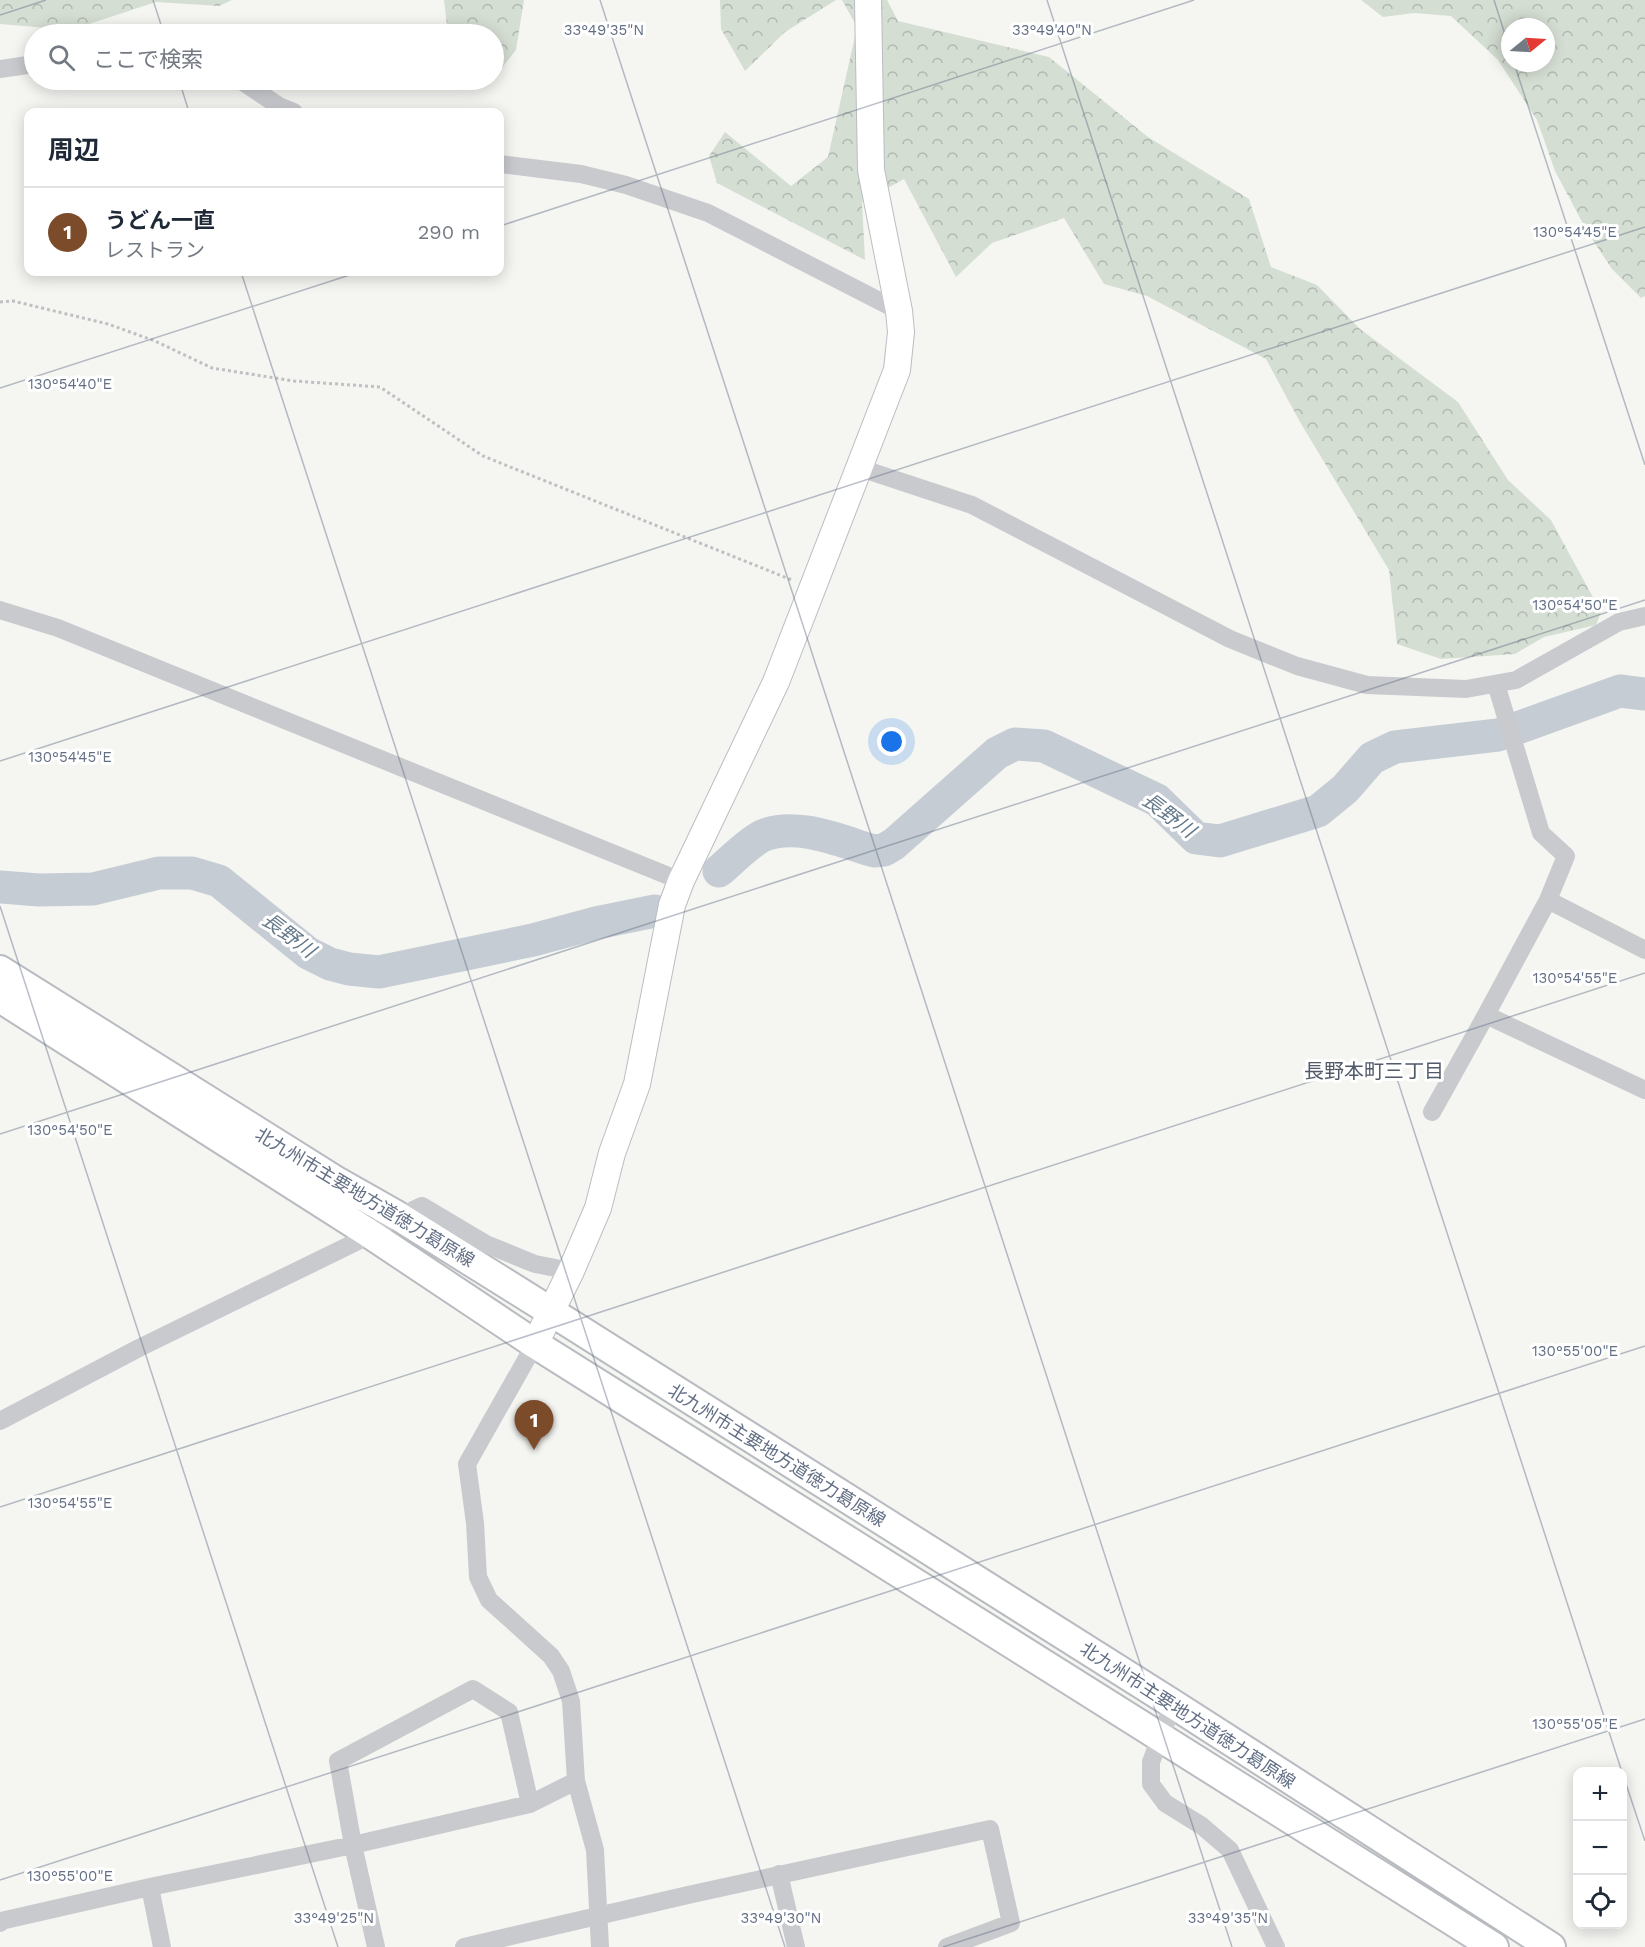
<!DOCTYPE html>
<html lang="ja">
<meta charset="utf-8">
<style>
body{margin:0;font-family:"Work Sans","Noto Sans JP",sans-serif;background:#f6f6f7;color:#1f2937}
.controls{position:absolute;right:18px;bottom:18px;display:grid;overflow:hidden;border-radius:12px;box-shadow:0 3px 15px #0003}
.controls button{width:54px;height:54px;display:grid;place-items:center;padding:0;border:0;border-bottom:2px solid #e0e1e3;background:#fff;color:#1f2937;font:30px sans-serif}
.compass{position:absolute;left:1501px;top:18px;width:54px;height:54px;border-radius:50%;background:#fff;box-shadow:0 3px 15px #0003;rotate:72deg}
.you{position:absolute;left:892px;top:742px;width:21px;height:21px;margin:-15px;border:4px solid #fff;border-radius:50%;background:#1a73e8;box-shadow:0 0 0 9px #1a73e833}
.badge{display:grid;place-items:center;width:39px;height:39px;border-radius:50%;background:#7c4b2a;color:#fff;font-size:20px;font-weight:700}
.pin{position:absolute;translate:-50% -50px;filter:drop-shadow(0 2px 3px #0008)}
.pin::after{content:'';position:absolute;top:32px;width:21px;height:18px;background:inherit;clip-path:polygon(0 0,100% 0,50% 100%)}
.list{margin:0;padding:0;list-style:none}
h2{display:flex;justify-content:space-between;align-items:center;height:78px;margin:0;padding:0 24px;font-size:26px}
h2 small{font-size:20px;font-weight:400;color:#747a83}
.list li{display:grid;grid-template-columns:39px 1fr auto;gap:18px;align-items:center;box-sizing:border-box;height:90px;padding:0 24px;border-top:2px solid #e0e1e3}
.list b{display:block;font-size:22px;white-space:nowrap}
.list p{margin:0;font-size:20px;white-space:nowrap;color:#747a83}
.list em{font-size:20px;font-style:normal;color:#747a83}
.icon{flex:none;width:33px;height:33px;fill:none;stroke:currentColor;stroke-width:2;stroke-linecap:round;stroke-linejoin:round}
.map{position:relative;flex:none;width:1645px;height:1947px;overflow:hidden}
.search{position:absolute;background:#fff;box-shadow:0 3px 15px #0003;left:24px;top:24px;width:480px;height:66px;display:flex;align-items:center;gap:15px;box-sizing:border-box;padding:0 21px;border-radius:33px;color:#747a83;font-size:22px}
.panel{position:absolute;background:#fff;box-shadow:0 3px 15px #0003;left:24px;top:108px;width:480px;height:168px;border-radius:12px}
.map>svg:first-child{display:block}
</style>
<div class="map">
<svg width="1645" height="1947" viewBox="0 0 1645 1947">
<defs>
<pattern id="forest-crowns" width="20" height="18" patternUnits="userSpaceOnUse" patternTransform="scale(1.5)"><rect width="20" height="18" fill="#d5ded3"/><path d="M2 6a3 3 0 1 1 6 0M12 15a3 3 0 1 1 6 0" fill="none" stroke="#b0b8b1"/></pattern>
</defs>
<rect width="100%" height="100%" fill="#f5f6f2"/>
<!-- forest -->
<path fill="url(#forest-crowns)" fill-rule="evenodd" d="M0,0H232L219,6L156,2L71,30L0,24Z
M444,0H524L516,50L501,69L494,66V34H448Z
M720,0H836L785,32L745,71L721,29Z
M842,0H887L898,21L1049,57L1148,137L1249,199L1271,267L1317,285L1360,329L1458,402L1508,480L1551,520L1601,612L1596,625L1544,637L1515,654L1441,659L1397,644L1389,570L1300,422L1266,359L1147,296L1104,284L1064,218L992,243L956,277L904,179L862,202L865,260L717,183L709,156L725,132L791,186L828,157L857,27Z
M1361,0H1645V296L1641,298L1612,269L1588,233L1555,171L1537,120L1498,60L1451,16L1414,13L1383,17ZM1510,27H1546V63H1510Z"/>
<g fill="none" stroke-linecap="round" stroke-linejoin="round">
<!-- river -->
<path stroke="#c5ccd3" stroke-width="33" d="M719,871C732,860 747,844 762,836C796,821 840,841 874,851L884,850L894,844L997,753L1015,744L1044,746L1157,800L1196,838L1220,841L1318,811L1345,789L1372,758L1395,747L1498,735L1620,691L1645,694
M0,887L39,890L93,889L159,873H192L219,881L308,953L330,964L349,969L379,972L533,940L596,923L655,911"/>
<!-- secondary casing -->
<g stroke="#babdc2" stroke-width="28">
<path id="secondary" d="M535,1344L571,1271L598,1208L612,1153L637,1084L672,905L681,881L776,682L897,370L901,332L899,311L871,170L868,0"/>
</g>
<!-- primary casing -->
<g stroke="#b8bbc0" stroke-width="32">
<path id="primary" d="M0,970L338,1182L398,1216L550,1311L1173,1704L1551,1947
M0,998L367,1232L535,1344L1494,1947"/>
</g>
<!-- path -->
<path stroke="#bfc0c3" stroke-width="3" stroke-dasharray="3 3" stroke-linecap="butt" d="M0,302L13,301L108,324L155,341L212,368L294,381L380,387L483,456L792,580"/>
<!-- street -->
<path stroke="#c8cace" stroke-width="18" d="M0,69L34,64
M240,80L279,106L294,112
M500,164L581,174L626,185L708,213L899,311
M860,468L972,505L1230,639L1297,666L1367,685L1466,689L1516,680L1619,622L1645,616
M0,610L58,628L681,881
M1548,900L1645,950
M1486,1015L1548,900L1566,856L1541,833L1496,684
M1432,1112L1486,1015L1645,1090
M535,1344L467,1464L475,1523L478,1577L489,1600L551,1656L561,1671L571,1701L576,1781L595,1850L600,1947
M0,1421L139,1348L356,1242L367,1232L422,1206L486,1244L535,1264L571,1271
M1173,1704L1151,1762V1784L1165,1803L1202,1826L1230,1850L1276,1947
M779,1874L796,1947
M150,1887L162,1947
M0,1923L1,1921L150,1887L353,1845L530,1804L576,1781
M376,1947L353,1845L338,1761L473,1689L509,1712L530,1804
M464,1947L688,1895L990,1829L1011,1923L947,1947"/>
<!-- secondary -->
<use href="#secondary" stroke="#fff" stroke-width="26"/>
<!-- primary -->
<use href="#primary" stroke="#fff" stroke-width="28"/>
</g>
<!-- ticks -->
<path fill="none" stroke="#636f85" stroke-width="1.5" stroke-opacity="0.45" d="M153,0L164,34M600,0L1232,1947M1047,0L1622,1772M1494,0L1510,50M0,15L46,0M1514,63L1645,465M179,80L189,112M500,226L1194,0M241,272L785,1947M0,388L359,272M0,761L1645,227M0,906L338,1947M0,1134L1645,600M0,1507L1645,973M1622,1772L1645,1841M0,1880L1645,1346M943,1947L1645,1719"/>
<g text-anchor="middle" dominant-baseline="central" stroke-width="6" stroke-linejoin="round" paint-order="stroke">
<!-- street labels -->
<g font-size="18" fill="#636f85" stroke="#fff">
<text transform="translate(365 1197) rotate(31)">北九州市主要地方道徳力葛原線</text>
<text transform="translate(777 1455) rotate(32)">北九州市主要地方道徳力葛原線</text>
<text transform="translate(1188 1715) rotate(33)">北九州市主要地方道徳力葛原線</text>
</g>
<!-- water labels -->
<g font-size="20" font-style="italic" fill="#637889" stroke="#fff">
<text transform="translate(1169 815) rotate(37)">長野川</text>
<text transform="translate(289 935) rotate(37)">長野川</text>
</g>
<!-- neighbourhood labels -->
<g font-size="20" fill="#515a6a" stroke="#fff">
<text x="1374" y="1071">長野本町三丁目</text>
</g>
</g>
<g font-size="15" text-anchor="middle" fill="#636f85" stroke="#fff" stroke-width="6" stroke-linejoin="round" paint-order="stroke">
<text x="604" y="35">33°49'35"N</text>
<text x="1052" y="35">33°49'40"N</text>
<text x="1575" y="237">130°54'45"E</text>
<text x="70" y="389">130°54'40"E</text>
<text x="1575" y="610">130°54'50"E</text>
<text x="70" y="762">130°54'45"E</text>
<text x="1575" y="983">130°54'55"E</text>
<text x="70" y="1135">130°54'50"E</text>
<text x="1575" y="1356">130°55'00"E</text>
<text x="70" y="1508">130°54'55"E</text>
<text x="1575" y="1729">130°55'05"E</text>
<text x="70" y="1881">130°55'00"E</text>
<text x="334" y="1923">33°49'25"N</text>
<text x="781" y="1923">33°49'30"N</text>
<text x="1228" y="1923">33°49'35"N</text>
</g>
</svg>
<div class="controls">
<button>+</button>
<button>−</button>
<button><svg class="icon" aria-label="locate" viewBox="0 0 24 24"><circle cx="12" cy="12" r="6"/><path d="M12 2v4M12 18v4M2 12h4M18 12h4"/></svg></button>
</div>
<svg class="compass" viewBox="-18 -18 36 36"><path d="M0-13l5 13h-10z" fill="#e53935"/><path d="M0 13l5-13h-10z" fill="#747a83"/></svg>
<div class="you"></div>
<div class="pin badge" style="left:534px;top:1450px">1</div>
<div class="search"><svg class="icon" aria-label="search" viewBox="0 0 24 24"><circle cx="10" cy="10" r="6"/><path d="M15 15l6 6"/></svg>ここで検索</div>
<section class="panel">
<h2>周辺<small></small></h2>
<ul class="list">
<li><span class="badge">1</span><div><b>うどん一直</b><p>レストラン</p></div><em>290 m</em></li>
</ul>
</section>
</div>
